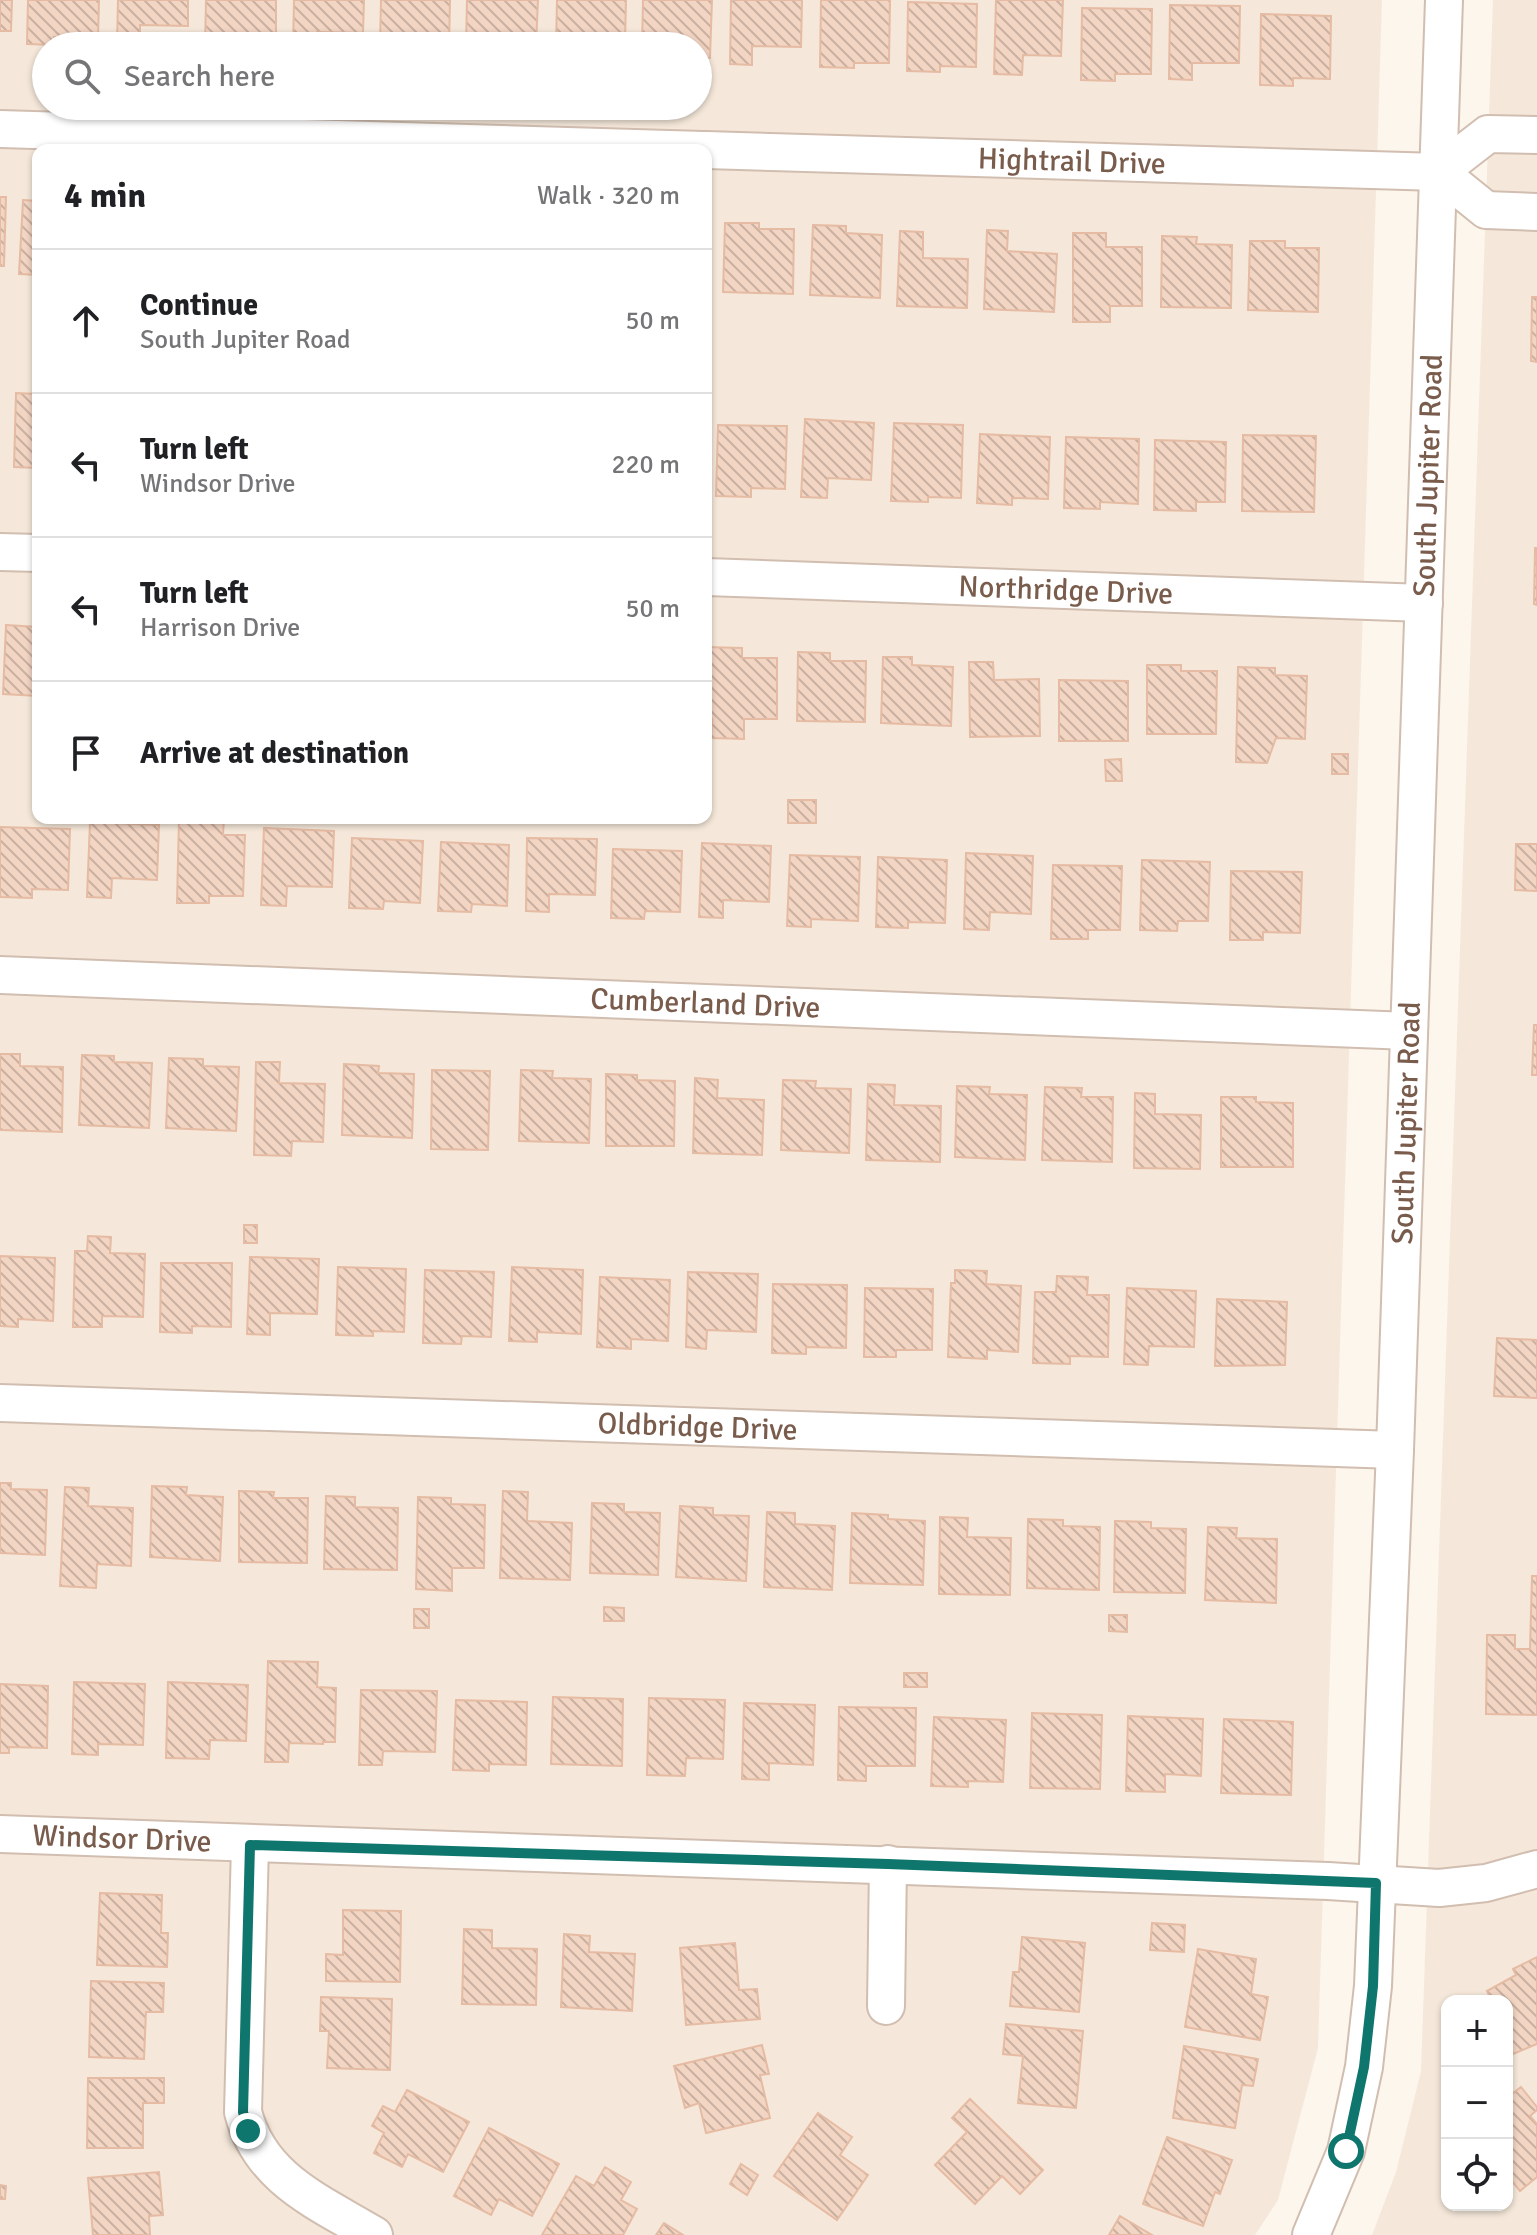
<!DOCTYPE html>
<meta charset="utf-8">
<style>
body{margin:0;font-family:Signika,sans-serif;background:#f2f2f2;color:#202124}
.controls{position:absolute;right:24px;bottom:24px;display:grid;overflow:hidden;border-radius:16px;box-shadow:0 2px 6px #0004}
.controls button{width:72px;height:72px;display:grid;place-items:center;padding:0;border:0;border-bottom:2px solid #e0e0e0;background:#fff;color:#202124;font:40px sans-serif}
.stop{position:absolute;width:24px;height:24px;margin:-18px;border:6px solid #0f766e;border-radius:50%;background:#fff}
.stop.end{background:#0f766e;border-color:#fff;box-shadow:0 2px 8px #0008}
.list{margin:0;padding:0;list-style:none}
h2{display:flex;justify-content:space-between;align-items:center;height:104px;margin:0;padding:0 32px;font-size:34px}
h2 small{font-size:26px;font-weight:400;color:#757577}
.list li{display:grid;grid-template-columns:52px 1fr auto;gap:24px;align-items:center;box-sizing:border-box;height:144px;padding:0 32px;border-top:2px solid #e0e0e0}
.list b{display:block;font-size:30px;white-space:nowrap}
.list p{margin:0;font-size:26px;white-space:nowrap;color:#757577}
.list em{font-size:26px;font-style:normal;color:#757577}
.icon{flex:none;width:44px;height:44px;fill:none;stroke:currentColor;stroke-width:2;stroke-linecap:round;stroke-linejoin:round}
.map{position:relative;flex:none;width:1537px;height:2235px;overflow:hidden}
.search{position:absolute;background:#fff;box-shadow:0 2px 6px #0004;left:32px;top:32px;width:680px;height:88px;display:flex;align-items:center;gap:20px;box-sizing:border-box;padding:0 28px;border-radius:44px;color:#757577;font-size:30px}
.panel{position:absolute;background:#fff;box-shadow:0 2px 6px #0004;left:32px;top:144px;width:680px;height:680px;border-radius:16px}
.map>svg:first-child{display:block}
</style>
<div class="map">
<svg width="1537" height="2235" viewBox="0 0 1537 2235">
<defs>
<pattern id="building-back-hatch" width="6" height="6" patternUnits="userSpaceOnUse" patternTransform="scale(2)"><rect width="6" height="6" fill="#f3d5c3"/><path d="M-1 5l2 2M0 0l6 6M5-1l2 2" fill="none" stroke="#cab0a1"/></pattern>
</defs>
<rect width="100%" height="100%" fill="#fdf6ec"/>
<!-- residential -->
<path fill="#f5e8da" fill-rule="evenodd" d="M0,0H1382L1318,2048L1278,2200L1255,2235H0ZM46,46H698V106H46ZM38,150H706V818H38Z
M1493,0H1537V2235H1372L1396,2172L1421,2071ZM1447,2001H1507V2205H1447Z"/>
<!-- building -->
<path fill="url(#building-back-hatch)" stroke="#e6bba3" stroke-width="2" d="M0,0H12L11,31H0Z
M28,0H99L98,38L54,37V45L27,44Z
M118,0H188V26L140,25V44L117,43Z
M206,0H276V41L243,40V46H205Z
M294,0H364L363,33L317,32V46H293Z
M381,0H450L449,46H380Z
M467,0H538L536,46H466Z
M557,0H626L625,41L581,40V46H556Z
M643,0H712L710,58H698V46H642Z
M731,0H802L801,47L752,46V65L730,64Z
M821,0H890L889,63H854V68L820,67Z
M996,0H1063L1061,56L1023,55L1022,75L994,74Z
M908,2L977,4L976,67L940,66V72L907,71Z
M1170,5L1240,6L1239,63H1192V80L1169,79Z
M1082,8L1152,9L1151,74H1115V81L1081,80Z
M1261,14L1331,16L1330,79L1293,78V86L1260,85Z
M0,197H6L4,266H0Z
M23,200L38,201V275L19,274Z
M725,223H759V229H794L793,294L723,292Z
M813,225L846,226V233L882,235L880,298L810,295Z
M987,230L1008,231L1007,251L1057,254L1054,312L984,309Z
M900,231L923,232V258L968,259L967,308L897,306Z
M1073,233H1106V247H1142V306H1110V322H1073Z
M1162,236L1197,237L1196,244L1232,245L1231,308L1161,307Z
M1250,241H1285V248H1319L1318,312L1248,310Z
M1532,297H1537V362L1531,361Z
M16,393L38,394V468L14,467Z
M805,419L874,423L871,480L828,478L827,498L801,497Z
M894,423L963,425L961,498L928,497V502L891,501Z
M718,425L787,426L785,489L751,488V497L716,496Z
M980,434L1050,437L1048,499L1012,498V505L977,503Z
M1243,435L1316,436L1314,512L1242,511Z
M1066,437L1139,439L1138,504L1100,502V509L1064,508Z
M1155,440L1226,442L1225,502H1196V511L1154,510Z
M1535,548H1537V605L1534,604Z
M6,625L38,627V696L3,694Z
M706,647L742,648V658H777V719H744V739L711,738L712,719H706Z
M798,652L830,653V661H866L865,722L797,721Z
M883,657H912V665L953,667L951,726L881,723Z
M969,662H993L994,680L1039,679L1040,736L970,737Z
M1147,665H1181V671H1217L1216,734H1147Z
M1238,667L1275,668V675L1307,676L1305,739L1276,738L1267,763L1236,762Z
M1059,680L1128,681V741H1059Z
M1332,754H1348V774H1332Z
M1121,759L1122,781H1106L1105,760Z
M788,800H816V823H788Z
M179,818H224L223,835H245L243,896H209V903H177Z
M90,822L159,825L157,880L112,878L111,898L87,897Z
M0,827L70,829L68,890L32,889V898L0,897Z
M264,828L334,831L332,887L287,886L286,906L261,905Z
M352,838L423,841L420,903L384,901L383,909L349,908Z
M527,838L597,839L595,895L549,894V912L526,911Z
M441,842L509,845L507,906L472,904L471,912L438,911Z
M702,843L771,846L769,902L723,900V918L699,917Z
M1516,844H1537V891L1515,890Z
M613,849L682,851L680,912L645,911L644,919L611,918Z
M966,853L1033,856L1031,914L990,912L989,930L964,929Z
M790,855L860,857L858,921L811,919V927L787,926Z
M878,857L947,860L945,923L908,922V928L876,927Z
M1142,860L1210,862L1208,921H1178L1177,931L1140,930Z
M1053,865L1122,866L1120,930H1088V939H1051Z
M1231,871L1302,872L1300,933L1263,932V940H1230Z
M1534,1025H1537V1075H1532Z
M0,1054H20V1066L63,1067L62,1132L0,1130Z
M82,1055L114,1056V1062L152,1063L149,1128L79,1125Z
M169,1058L203,1059V1066L239,1067L236,1131L166,1128Z
M256,1062H280L279,1083L325,1084L323,1142L292,1141L291,1156L254,1155Z
M344,1064L379,1066L378,1073L414,1074L412,1138L342,1135Z
M432,1070L490,1071L488,1150L431,1149Z
M521,1070L553,1071L552,1078L591,1079L589,1143L519,1141Z
M606,1074L637,1075V1080L675,1081L674,1146H606Z
M695,1078L718,1080L717,1098L764,1100L762,1155L693,1153Z
M783,1080L816,1081L815,1088L851,1089L849,1153L781,1150Z
M868,1084L895,1085L894,1105L941,1106L940,1162L866,1160Z
M957,1086L990,1087L989,1094L1027,1095L1025,1160L955,1157Z
M1045,1087L1082,1088L1081,1097H1113L1112,1162L1042,1160Z
M1135,1093L1155,1094V1114L1201,1115L1200,1169L1134,1168Z
M1221,1097H1256V1102L1293,1103V1167H1221Z
M244,1225H257V1243H244Z
M88,1236L111,1237L110,1253L145,1254L143,1317L102,1316V1327H73L75,1251H87Z
M0,1256L55,1258L53,1321L18,1319V1327L0,1326Z
M250,1257L319,1259L317,1314L270,1313V1335L247,1334Z
M161,1263H232L231,1327L192,1326V1333L160,1332Z
M338,1267L406,1269L404,1332L373,1331V1336L336,1335Z
M512,1267L583,1270L581,1334L537,1332V1342L509,1341Z
M425,1270L494,1272L491,1337L462,1336L461,1344L423,1343Z
M955,1270L987,1271L986,1284L1021,1286L1018,1352L987,1350V1359L948,1357L951,1283H955Z
M688,1272L758,1274L756,1332L707,1330L706,1349L686,1347Z
M1057,1276L1088,1277L1087,1295H1109L1108,1357L1070,1356V1364L1033,1363L1035,1292H1056Z
M600,1277L670,1280L668,1341L631,1339V1349L597,1347Z
M773,1284L847,1285L846,1348L806,1347V1354L772,1353Z
M865,1288L933,1289L932,1350H896V1357H864Z
M1127,1288L1196,1291L1194,1347L1149,1346L1148,1365L1124,1364Z
M1217,1299L1287,1302L1285,1365L1215,1366Z
M1497,1338L1537,1340V1398L1494,1396Z
M0,1483H11V1489L47,1490L45,1555L0,1553Z
M152,1486L187,1487L186,1495L223,1497L220,1561L150,1557Z
M65,1487L89,1488L88,1506L133,1508L131,1566L97,1564L96,1588L60,1586Z
M239,1491L274,1492L273,1498H308L307,1563L239,1562Z
M503,1491L528,1492L527,1521L572,1523L570,1580L500,1578Z
M326,1496L355,1497V1507L398,1508L397,1570L324,1569Z
M418,1497L451,1498V1504L485,1505L484,1568H452V1591L416,1589Z
M592,1503L624,1504V1512L660,1513L658,1575L590,1573Z
M680,1506L713,1508V1515L749,1516L746,1581L676,1577Z
M767,1512L795,1513V1524L835,1526L832,1590L764,1587Z
M852,1513L888,1515V1519L925,1521L923,1585L850,1583Z
M940,1517L968,1518L967,1537L1011,1538L1010,1595L939,1594Z
M1028,1519L1063,1520V1526L1100,1527L1099,1590L1027,1588Z
M1115,1521L1151,1522V1528L1186,1529L1185,1593L1114,1592Z
M1208,1527L1237,1528L1236,1538L1277,1539L1276,1603L1205,1600Z
M1532,1576H1537V1715L1486,1714L1487,1635H1515V1649H1530Z
M604,1607L624,1608V1621H604Z
M414,1609H429V1628H414Z
M1109,1615H1127V1632L1109,1631Z
M268,1661L318,1662L317,1687L336,1688L335,1742H323V1744L289,1743L288,1762H265Z
M904,1673H927V1687H904Z
M74,1682L145,1684L143,1745L98,1744V1755L72,1754Z
M168,1682L248,1685L246,1741L210,1740L209,1759L166,1758Z
M0,1684L48,1686L47,1748L9,1747V1753H0Z
M361,1690L437,1691L435,1752L383,1751L382,1765H359Z
M553,1697L623,1699L622,1766L551,1764Z
M649,1698L725,1700L723,1759L686,1758L685,1776L647,1775Z
M456,1700L527,1702L526,1765L489,1764V1771L453,1770Z
M744,1703L815,1705L813,1765L769,1763V1780L742,1779Z
M839,1707L916,1708L915,1766H866V1781L838,1780Z
M1032,1713L1102,1715L1100,1789L1030,1788Z
M1128,1716L1203,1719L1201,1776L1165,1774V1792L1126,1791Z
M934,1717L1006,1720L1003,1782L968,1781V1787L931,1786Z
M1224,1719L1293,1722L1291,1795L1221,1793Z
M100,1893L162,1895L161,1933H168L167,1967L97,1965Z
M343,1910L401,1911L400,1982L326,1981V1954L343,1955Z
M1152,1923L1185,1925L1184,1952L1150,1950Z
M464,1929L492,1930V1948L537,1949L536,2005L462,2004Z
M564,1934L590,1936L589,1952L635,1954L632,2011L561,2007Z
M1022,1937L1085,1943L1079,2012L1010,2006L1013,1972H1019Z
M735,1943L739,1990L757,1989L760,2019L686,2025L680,1948Z
M1198,1949L1256,1959L1251,1994L1268,1997L1260,2040L1185,2027Z
M1537,1957V2044L1513,2054L1507,2038V2001H1492L1487,1991L1516,1975L1513,1969Z
M91,1981L164,1983L163,2012H146L144,2059L89,2057Z
M321,1997L392,1999L390,2070L327,2068L329,2031H320Z
M1006,2024L1083,2031L1076,2108L1018,2103L1023,2056L1003,2054Z
M762,2045L769,2074L760,2075L770,2118L706,2133L699,2103L685,2108L674,2066Z
M1184,2046L1258,2059L1253,2086L1242,2085L1235,2128L1173,2118Z
M88,2078H164V2103H143V2148H87Z
M1521,2087L1537,2107V2110L1530,2116L1537,2124V2177L1520,2191L1507,2175V2098Z
M407,2090L469,2122L443,2172L408,2154L402,2167L374,2153L384,2133L372,2126L383,2106L395,2112Z
M970,2099L1043,2170L1020,2194L1002,2176L975,2204L935,2165L967,2132L952,2118Z
M818,2113L852,2137L840,2155L868,2175L837,2220L774,2176Z
M489,2128L559,2164L532,2216L499,2199L491,2215L454,2196Z
M1167,2137L1232,2160L1220,2194L1215,2192L1203,2226L1143,2204Z
M741,2164L758,2175L747,2195L730,2184Z
M605,2167L631,2182L621,2200L637,2209L623,2235H542L576,2176L594,2186Z
M159,2172L163,2215L149,2216L150,2235H93L88,2178Z
M0,2185L6,2186L5,2199H0Z
M1120,2216L1152,2235H1109Z
M664,2223L683,2235H656Z"/>
<g fill="none" stroke-linecap="round" stroke-linejoin="round">
<!-- minor casing -->
<g stroke="#d1beb0" stroke-width="40">
<g id="minor">
<path d="M0,129L703,150"/>
<path id="s1" d="M706,150L1439,172L1486,210L1537,212"/>
<path d="M1439,172L1488,134L1537,135"/>
<path d="M0,552L38,553"/>
<path id="s2" d="M706,577L1424,603"/>
<path id="s3" d="M0,975L1409,1031"/>
<path id="s4" d="M0,1403L1395,1450"/>
<path id="s5" d="M0,1834L1328,1881L1439,1888L1486,1883L1537,1869"/>
<path d="M250,1845L243,2112C260,2179 319,2202 374,2235"/>
<path d="M886,2006L888,1864"/>
<path id="s6" d="M1311,2235L1346,2151L1364,2067L1373,1986L1395,1450L1444,0"/>
</g>
</g>
<!-- minor -->
<use href="#minor" stroke="#fff" stroke-width="36"/>
</g>
<g fill="none" stroke-linecap="round" stroke-linejoin="round">
<!-- route -->
<path stroke="#0f766e" stroke-width="10" d="M248,2131L243,2112L250,1845L888,1864L1376,1883L1373,1986L1364,2067L1346,2151"/>
</g>
<g text-anchor="middle" dominant-baseline="central" stroke-width="6" stroke-linejoin="round" paint-order="stroke">
<!-- street labels -->
<g font-size="30" fill="#7a5c4d" stroke="#fffaf3">
<text stroke="none"><textPath href="#s1" startOffset="366">Hightrail Drive</textPath></text>
<text stroke="none"><textPath href="#s6" startOffset="1770">South Jupiter Road</textPath></text>
<text stroke="none"><textPath href="#s2" startOffset="360">Northridge Drive</textPath></text>
<text stroke="none"><textPath href="#s3" startOffset="706">Cumberland Drive</textPath></text>
<text stroke="none"><textPath href="#s6" startOffset="1122">South Jupiter Road</textPath></text>
<text stroke="none"><textPath href="#s4" startOffset="698">Oldbridge Drive</textPath></text>
<text stroke="none"><textPath href="#s5" startOffset="122">Windsor Drive</textPath></text>
</g>
</g>
</svg>
<div class="controls">
<button>+</button>
<button>−</button>
<button><svg class="icon" aria-label="locate" viewBox="0 0 24 24"><circle cx="12" cy="12" r="6"/><path d="M12 2v4M12 18v4M2 12h4M18 12h4"/></svg></button>
</div>
<div class="stop" style="left:1346px;top:2151px"></div>
<div class="stop end" style="left:248px;top:2131px"></div>
<div class="search"><svg class="icon" aria-label="search" viewBox="0 0 24 24"><circle cx="10" cy="10" r="6"/><path d="M15 15l6 6"/></svg>Search here</div>
<section class="panel">
<h2>4 min<small>Walk · 320 m</small></h2>
<ul class="list">
<li><svg class="icon" aria-label="ahead" viewBox="0 0 24 24"><path d="M12 20V5M6 11l6-6 6 6"/></svg><div><b>Continue</b><p>South Jupiter Road</p></div><em>50 m</em></li>
<li><svg class="icon" aria-label="left" viewBox="0 0 24 24"><path d="M17 20v-9H6M10 6l-5 5 5 5"/></svg><div><b>Turn left</b><p>Windsor Drive</p></div><em>220 m</em></li>
<li><svg class="icon" aria-label="left" viewBox="0 0 24 24"><path d="M17 20v-9H6M10 6l-5 5 5 5"/></svg><div><b>Turn left</b><p>Harrison Drive</p></div><em>50 m</em></li>
<li><svg class="icon" aria-label="arrive" viewBox="0 0 24 24"><path d="M6 21V4h12l-3 4 3 4H6"/></svg><div><b>Arrive at destination</b></div></li>
</ul>
</section>
</div>
